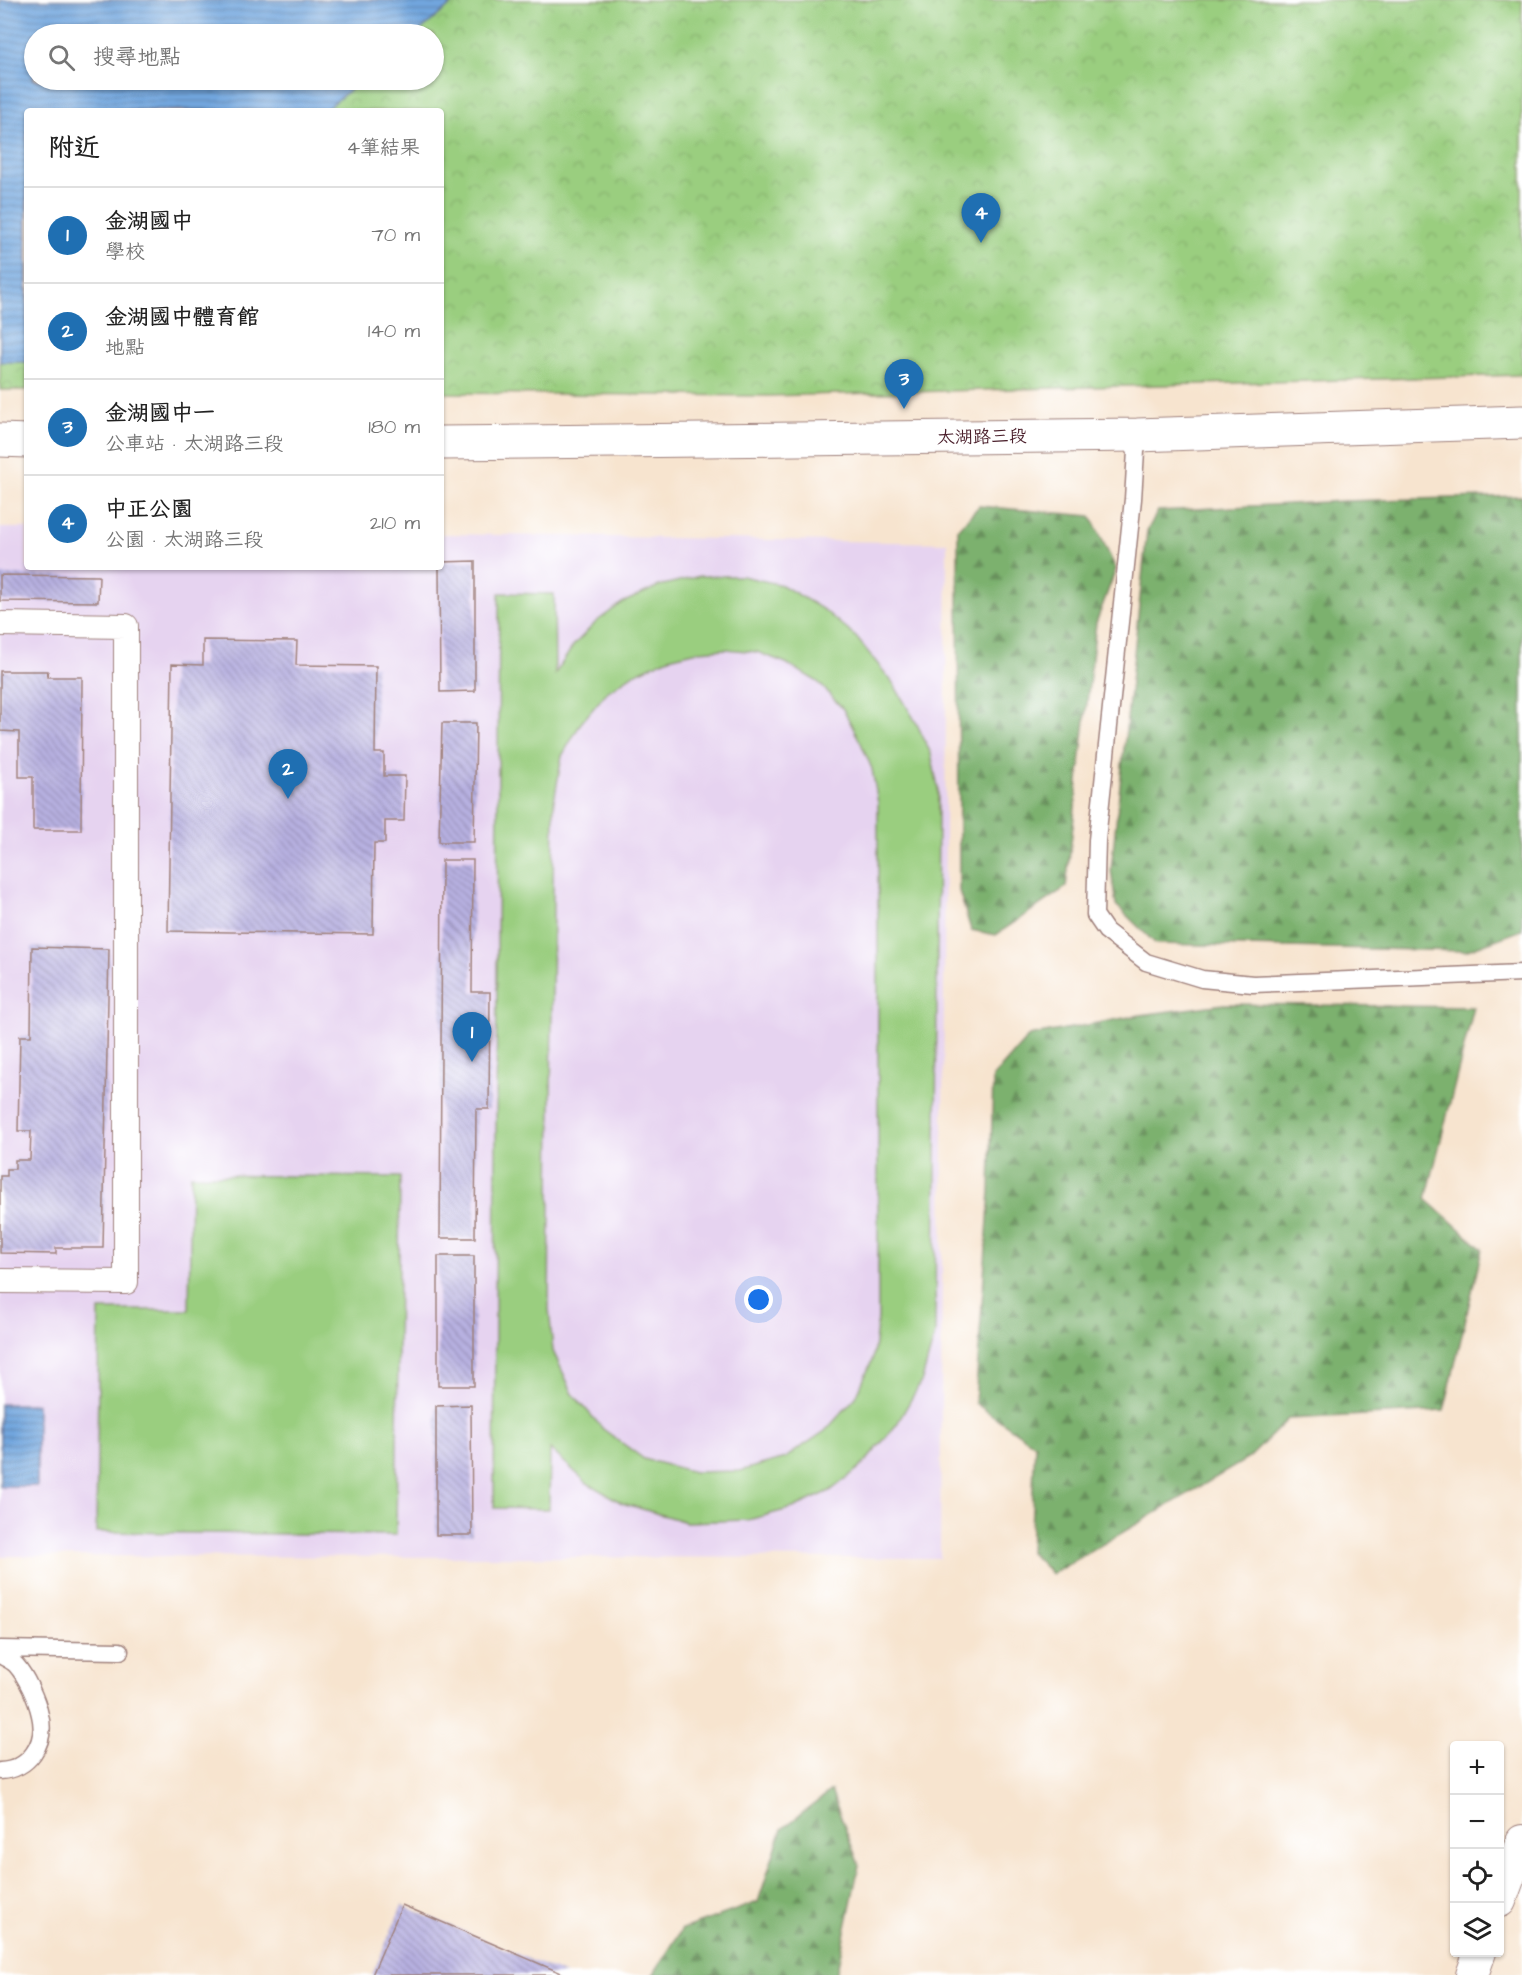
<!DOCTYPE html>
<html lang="zh-TW">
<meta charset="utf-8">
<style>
body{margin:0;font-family:"Architects Daughter","LXGW WenKai TC",sans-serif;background:#f2f2f2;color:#222}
.controls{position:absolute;right:18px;bottom:18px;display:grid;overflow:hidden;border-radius:6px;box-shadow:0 2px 4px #0004}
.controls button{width:54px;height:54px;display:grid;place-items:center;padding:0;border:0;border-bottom:2px solid #e0e0e0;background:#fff;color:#222;font:30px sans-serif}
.you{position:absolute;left:759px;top:1300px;width:21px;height:21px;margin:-15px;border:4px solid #fff;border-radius:50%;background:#1a73e8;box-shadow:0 0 0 9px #1a73e833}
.badge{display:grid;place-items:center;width:39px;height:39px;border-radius:50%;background:#1f6fb2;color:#fff;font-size:20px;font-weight:700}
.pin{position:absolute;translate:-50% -50px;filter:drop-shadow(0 2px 3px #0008)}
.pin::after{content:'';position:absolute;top:32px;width:21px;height:18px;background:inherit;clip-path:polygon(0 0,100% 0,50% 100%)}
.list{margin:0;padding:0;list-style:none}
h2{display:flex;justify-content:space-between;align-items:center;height:78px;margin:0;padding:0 24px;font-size:26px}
h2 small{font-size:20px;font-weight:400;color:#767676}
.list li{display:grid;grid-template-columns:39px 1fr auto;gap:18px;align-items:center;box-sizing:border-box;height:96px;padding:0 24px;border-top:2px solid #e0e0e0}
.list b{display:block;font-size:22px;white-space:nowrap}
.list p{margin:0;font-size:20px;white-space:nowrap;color:#767676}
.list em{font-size:20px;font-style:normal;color:#767676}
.icon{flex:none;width:33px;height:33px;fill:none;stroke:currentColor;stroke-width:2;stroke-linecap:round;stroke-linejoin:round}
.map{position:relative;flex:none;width:1522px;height:1975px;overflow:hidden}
.search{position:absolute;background:#fff;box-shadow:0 2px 4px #0004;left:24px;top:24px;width:420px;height:66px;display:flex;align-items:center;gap:15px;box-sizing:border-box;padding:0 21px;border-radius:33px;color:#767676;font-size:22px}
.panel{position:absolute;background:#fff;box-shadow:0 2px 4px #0004;left:24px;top:108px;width:420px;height:462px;border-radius:6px}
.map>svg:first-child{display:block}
</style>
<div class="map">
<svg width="1522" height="1975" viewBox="0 0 1522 1975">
<defs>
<pattern id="forest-firs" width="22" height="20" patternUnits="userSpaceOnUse" patternTransform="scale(1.5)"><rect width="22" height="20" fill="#7bb16e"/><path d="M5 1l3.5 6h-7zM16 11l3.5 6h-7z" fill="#678f5b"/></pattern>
<pattern id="park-crowns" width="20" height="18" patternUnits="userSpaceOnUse" patternTransform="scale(1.5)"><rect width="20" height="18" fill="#9ace7f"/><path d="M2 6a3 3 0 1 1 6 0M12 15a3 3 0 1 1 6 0" fill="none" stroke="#86b06e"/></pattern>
<pattern id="water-rules" width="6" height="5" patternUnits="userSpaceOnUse" patternTransform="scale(1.5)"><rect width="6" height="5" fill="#71a6de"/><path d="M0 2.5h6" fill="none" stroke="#5f87b4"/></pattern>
<pattern id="building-back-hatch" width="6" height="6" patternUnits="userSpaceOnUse" patternTransform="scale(1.5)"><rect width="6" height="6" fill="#b7b1e1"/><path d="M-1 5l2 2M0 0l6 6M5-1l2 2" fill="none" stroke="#978fb7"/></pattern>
</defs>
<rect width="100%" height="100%" fill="#fff"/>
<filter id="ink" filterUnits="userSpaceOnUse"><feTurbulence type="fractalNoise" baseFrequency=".0167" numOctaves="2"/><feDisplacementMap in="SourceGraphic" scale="12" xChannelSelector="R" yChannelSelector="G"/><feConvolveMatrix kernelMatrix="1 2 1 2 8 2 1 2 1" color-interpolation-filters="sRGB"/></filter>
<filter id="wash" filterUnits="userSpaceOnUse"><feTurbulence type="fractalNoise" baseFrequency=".008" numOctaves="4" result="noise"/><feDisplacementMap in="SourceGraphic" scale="24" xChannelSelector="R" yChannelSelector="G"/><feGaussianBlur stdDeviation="1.35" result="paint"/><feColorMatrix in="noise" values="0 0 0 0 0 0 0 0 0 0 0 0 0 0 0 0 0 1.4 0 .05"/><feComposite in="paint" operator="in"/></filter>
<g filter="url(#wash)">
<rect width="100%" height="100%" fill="#f7e4cf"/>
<!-- built -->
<path fill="#e6d3f0" d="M0,528H27V567H441V534L947,543L940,1558L0,1556Z"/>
<!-- forest -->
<path fill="url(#forest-firs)" stroke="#62684c" stroke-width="1.5" d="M1522,496V930L1465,951L1156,944L1116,905L1111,870L1147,531L1158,511L1344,501Z
M979,506L1091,516L1116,569L1096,623L1066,887L996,935L971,930L959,891L958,529Z
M1224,1004L1474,1007L1426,1199L1482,1249L1444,1411L1288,1419L1249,1458L1052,1574L1030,1552L1035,1445L975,1403L990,1191L993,1077L1029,1036L1140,1015Z
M831,1791L859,1865L836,1975H653L682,1929L758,1902L782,1829Z"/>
<!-- park -->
<path fill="url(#park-crowns)" stroke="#727655" stroke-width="1.5" fill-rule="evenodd" d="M0,0H1522V375L768,396L441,393V111H27V390H0ZM34,34H434V80H34Z"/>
<!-- garden -->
<path fill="#9ace7f" stroke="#727655" stroke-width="1.5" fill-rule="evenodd" d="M700,576H742L782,585L824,610L856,637L893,683L916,722L931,754L938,787L935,1334L922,1380L897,1424L863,1465L830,1491L793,1508L748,1520L686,1522L622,1503L587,1483L550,1449L549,1509L494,1508L499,593L554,594L555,674L573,646L596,622L622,603L659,586ZM726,649L757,652L786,663L818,682L843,709L861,743L872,769L878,803V1318L873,1358L856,1397L825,1431L785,1458L740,1471L694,1472L644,1459L603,1429L573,1394L553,1351L549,1308L554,801L562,756L581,723L607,692L634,674L669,658L698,651Z
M191,1175L400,1177L396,1535L96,1532L99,1310H189Z"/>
<!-- water -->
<path fill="url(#water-rules)" stroke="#5e6284" stroke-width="1.5" d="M0,0H457L416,34H34V80H362L324,111H27V362H0Z
M0,1404H37V1486H0Z"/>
<g id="blocks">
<!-- building -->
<path fill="url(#building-back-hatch)" d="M475,561V691L440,692L439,567H441V562Z
M0,575L99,576L98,602L0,601Z
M203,640L297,641L296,665L376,666L375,753H384V776H405L404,821H385V843H374L373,934L168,931L172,664L203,665Z
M0,671H48L47,677H82L81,830H33V777H19V732L0,731Z
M442,723H476L474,842H439Z
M442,860H473L472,992H490L489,1109H476L475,1238H440Z
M32,947L109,949L103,1248H56V1254L0,1253V1176H7V1169H15V1160H30L31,1131H18L20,1036H31Z
M438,1256H474V1386H438Z
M471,1405L472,1535H436V1406Z
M402,1905L566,1975H372Z"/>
</g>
</g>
<g filter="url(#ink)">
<use href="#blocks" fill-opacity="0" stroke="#a0827d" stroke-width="1.5"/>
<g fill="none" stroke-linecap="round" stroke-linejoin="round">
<!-- service casing -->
<g stroke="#a0827d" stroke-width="19">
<path id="service" d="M1137,435L1133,499L1097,840L1095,915L1106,931L1146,962L1202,979L1253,984L1522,973
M0,1649L120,1651
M0,1655C5,1658 12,1661 16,1665C26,1676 37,1700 40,1715C47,1743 29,1770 0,1771"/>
</g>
<!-- pedestrian casing -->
<g stroke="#a0827d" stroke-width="26">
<path id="pedestrian" d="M0,624L126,626V1282L0,1281"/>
</g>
<!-- minor casing -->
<g stroke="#a0827d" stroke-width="34">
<path id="minor" d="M1500,1901L1522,1841
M1472,1975L1480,1952"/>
</g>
<!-- tertiary casing -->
<g stroke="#a0827d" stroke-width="35">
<path id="tertiary" d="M0,440L27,441
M441,443L1137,435L1522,422"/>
</g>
<!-- service -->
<use href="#service" stroke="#fff" stroke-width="16"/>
<!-- pedestrian -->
<use href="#pedestrian" stroke="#fff" stroke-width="24"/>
<!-- minor -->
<use href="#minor" stroke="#fff" stroke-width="32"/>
<!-- tertiary -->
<use href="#tertiary" stroke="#fff" stroke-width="33"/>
</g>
</g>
<g text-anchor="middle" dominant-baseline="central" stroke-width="4.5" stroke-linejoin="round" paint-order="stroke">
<!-- street labels -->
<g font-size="18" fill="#4a1f2b" stroke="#fff">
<text transform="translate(982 437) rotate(-1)">太湖路三段</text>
</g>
</g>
</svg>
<div class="controls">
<button>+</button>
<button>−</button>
<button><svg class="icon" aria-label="locate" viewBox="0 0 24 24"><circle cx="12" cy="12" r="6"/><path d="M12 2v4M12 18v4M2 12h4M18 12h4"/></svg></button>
<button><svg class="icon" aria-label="layers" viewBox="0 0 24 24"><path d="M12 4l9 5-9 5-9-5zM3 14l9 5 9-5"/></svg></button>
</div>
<div class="you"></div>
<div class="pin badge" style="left:472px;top:1062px">1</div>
<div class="pin badge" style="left:288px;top:799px">2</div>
<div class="pin badge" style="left:904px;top:409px">3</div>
<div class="pin badge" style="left:981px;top:243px">4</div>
<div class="search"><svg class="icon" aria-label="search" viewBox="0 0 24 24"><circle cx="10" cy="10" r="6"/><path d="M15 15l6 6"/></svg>搜尋地點</div>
<section class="panel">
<h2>附近<small>4筆結果</small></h2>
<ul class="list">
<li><span class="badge">1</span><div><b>金湖國中</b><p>學校</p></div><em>70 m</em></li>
<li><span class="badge">2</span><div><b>金湖國中體育館</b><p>地點</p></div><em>140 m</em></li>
<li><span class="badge">3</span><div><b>金湖國中一</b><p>公車站 · 太湖路三段</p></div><em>180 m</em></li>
<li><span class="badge">4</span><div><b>中正公園</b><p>公園 · 太湖路三段</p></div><em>210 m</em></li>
</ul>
</section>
</div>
